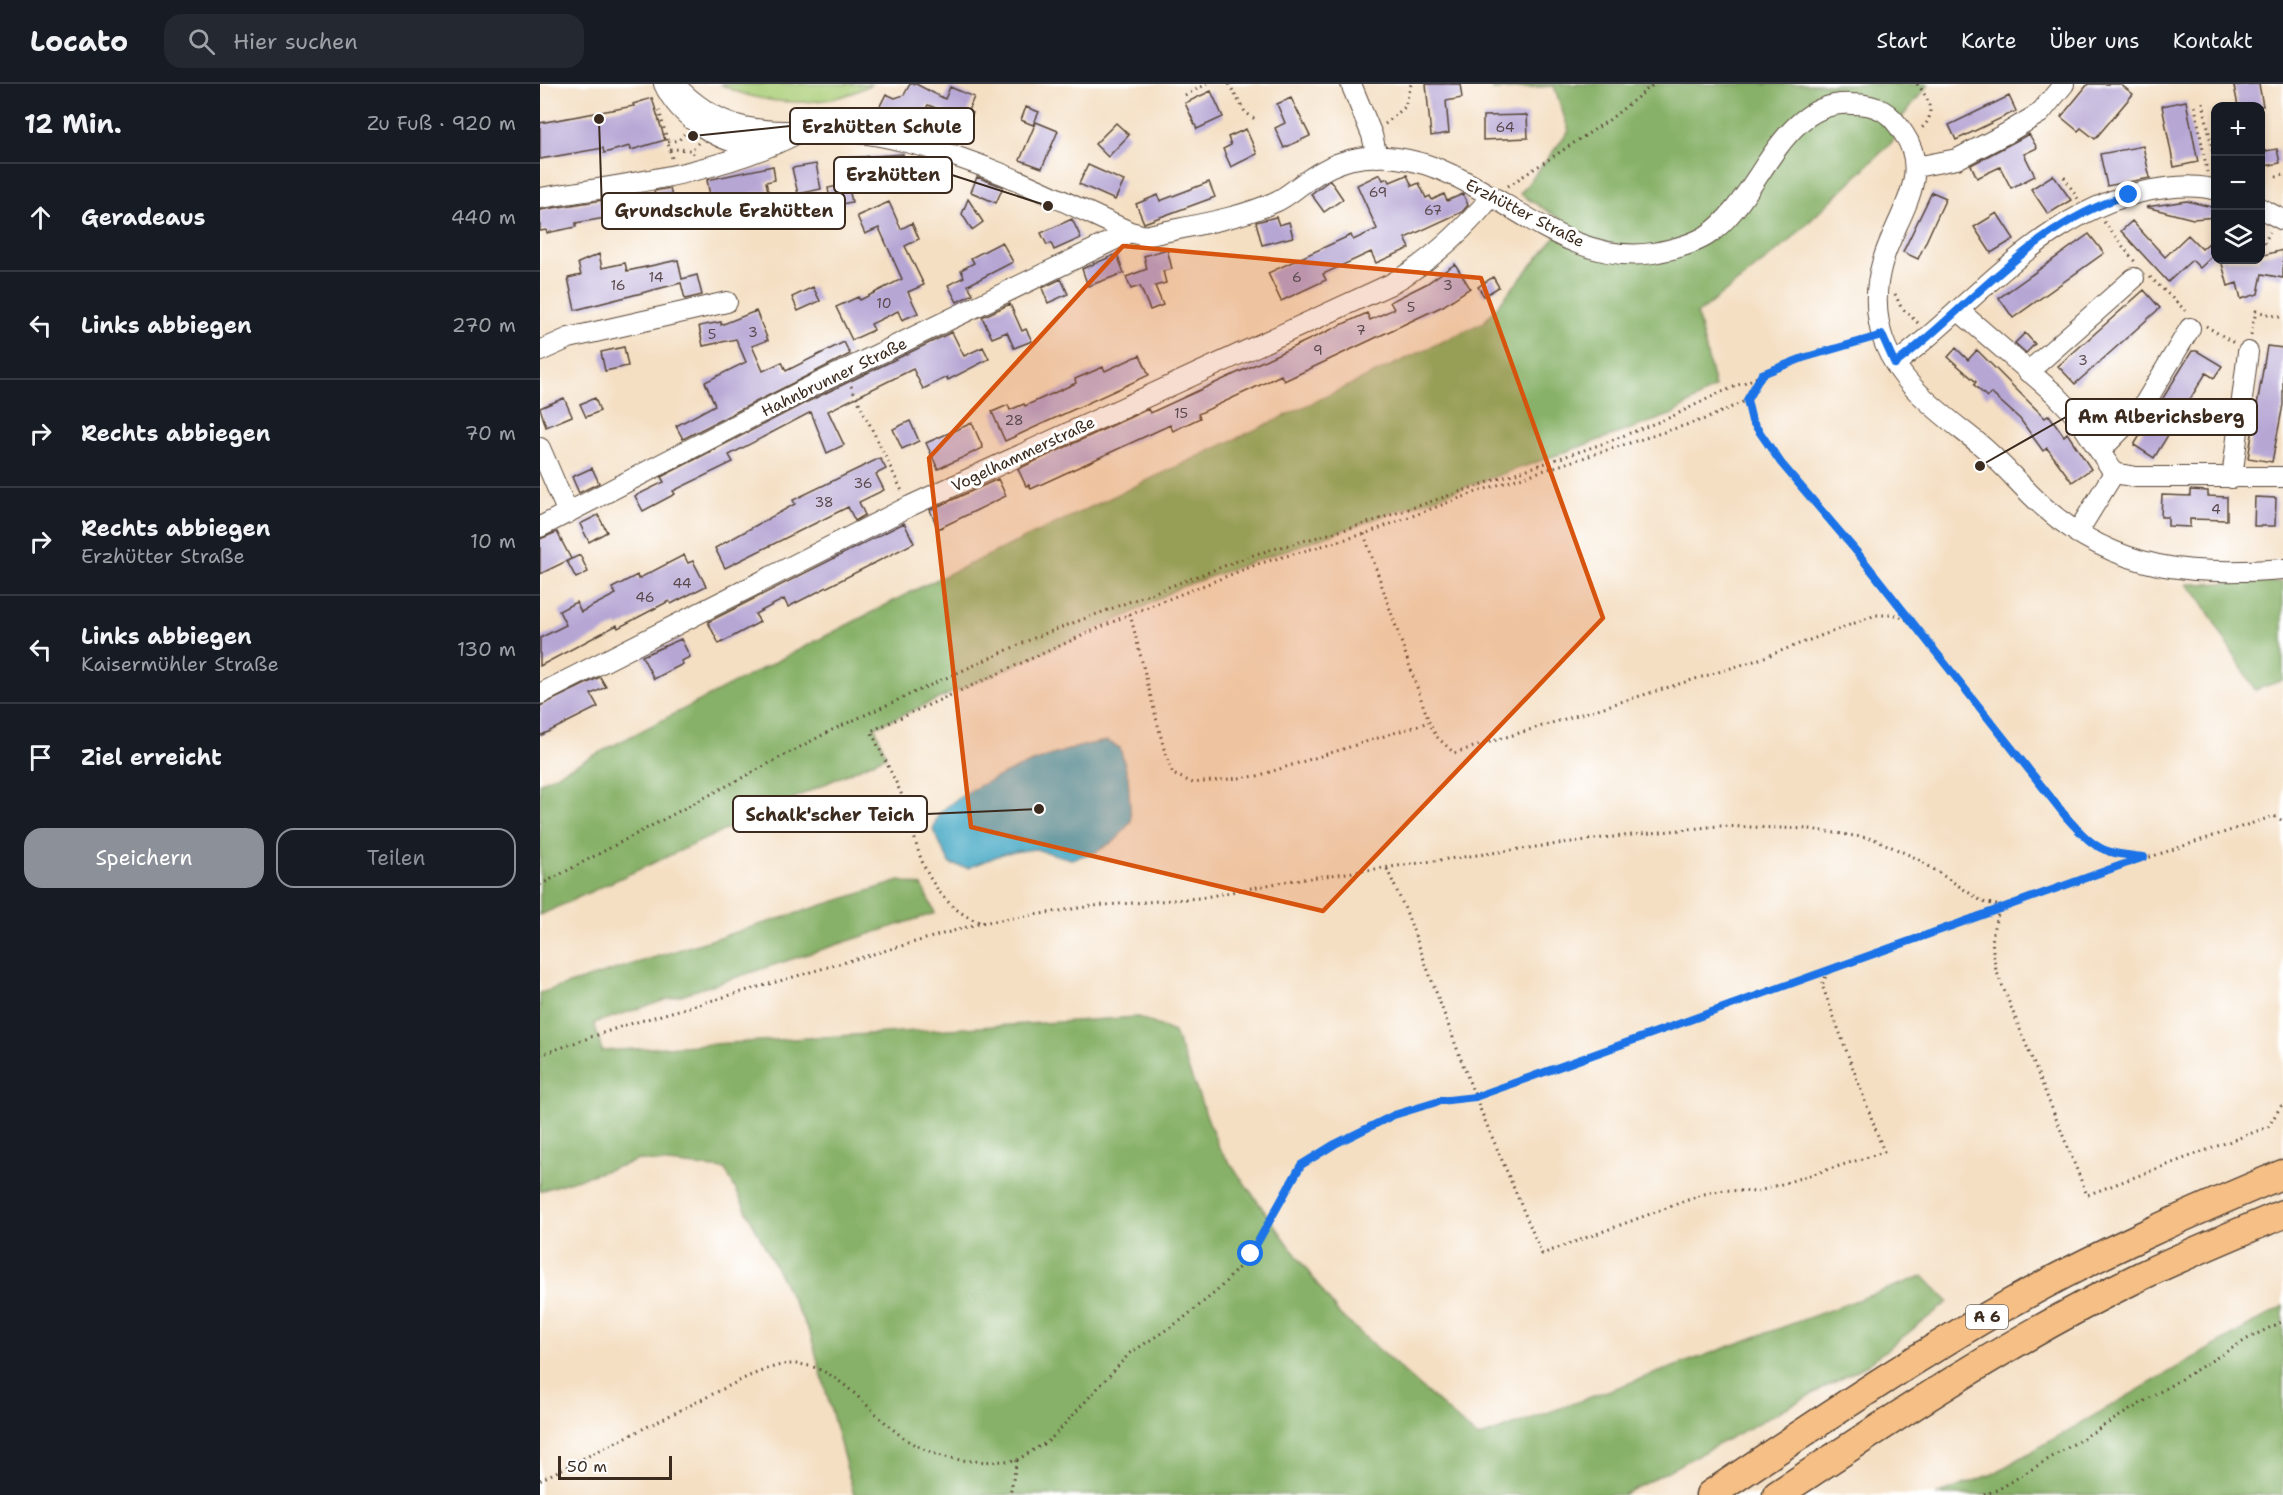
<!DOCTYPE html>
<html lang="de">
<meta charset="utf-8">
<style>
body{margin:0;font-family:"Shantell Sans",sans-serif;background:#242831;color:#f1f3f6}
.controls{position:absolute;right:18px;top:18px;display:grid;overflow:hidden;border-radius:12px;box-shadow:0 3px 9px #0003}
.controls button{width:54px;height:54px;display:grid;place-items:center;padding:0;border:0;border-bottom:2px solid #363941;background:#171b24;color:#f1f3f6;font:30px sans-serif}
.scale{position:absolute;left:18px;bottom:15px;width:114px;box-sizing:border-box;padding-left:6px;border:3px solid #3b2a1e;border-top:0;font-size:16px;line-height:21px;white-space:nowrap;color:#3b2a1e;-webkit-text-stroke:4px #fff;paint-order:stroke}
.stop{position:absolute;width:18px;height:18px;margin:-14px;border:4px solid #1a73e8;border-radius:50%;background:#fff}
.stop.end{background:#1a73e8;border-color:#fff;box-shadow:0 2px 6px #0008}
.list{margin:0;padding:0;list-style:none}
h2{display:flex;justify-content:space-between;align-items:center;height:78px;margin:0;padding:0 24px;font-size:26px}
h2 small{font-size:20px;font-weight:400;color:#9ea1a6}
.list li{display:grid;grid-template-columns:39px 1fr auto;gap:18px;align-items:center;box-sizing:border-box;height:108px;padding:0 24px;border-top:2px solid #363941}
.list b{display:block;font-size:22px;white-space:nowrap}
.list p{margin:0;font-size:20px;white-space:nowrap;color:#9ea1a6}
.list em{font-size:20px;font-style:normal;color:#9ea1a6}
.actions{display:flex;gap:12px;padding:18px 24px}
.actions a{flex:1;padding:14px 0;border:2px solid #8c9099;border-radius:18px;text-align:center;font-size:21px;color:#8c9099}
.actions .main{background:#8c9099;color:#fff}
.icon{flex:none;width:33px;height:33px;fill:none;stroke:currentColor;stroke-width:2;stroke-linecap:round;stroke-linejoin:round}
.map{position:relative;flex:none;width:1743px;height:1411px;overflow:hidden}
header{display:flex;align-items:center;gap:36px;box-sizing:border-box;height:84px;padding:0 30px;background:#171b24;border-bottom:2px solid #363941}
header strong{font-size:28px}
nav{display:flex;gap:33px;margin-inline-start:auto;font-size:21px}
.search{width:420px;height:54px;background:#242831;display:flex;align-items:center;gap:15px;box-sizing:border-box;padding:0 21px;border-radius:18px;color:#9ea1a6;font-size:22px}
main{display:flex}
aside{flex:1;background:#171b24}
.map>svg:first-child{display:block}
</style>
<header>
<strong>Locato</strong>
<div class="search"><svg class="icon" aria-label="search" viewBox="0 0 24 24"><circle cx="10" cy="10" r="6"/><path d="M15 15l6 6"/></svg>Hier suchen</div>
<nav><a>Start</a><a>Karte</a><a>Über uns</a><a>Kontakt</a></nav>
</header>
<main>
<aside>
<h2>12 Min.<small>Zu Fuß · 920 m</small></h2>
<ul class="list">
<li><svg class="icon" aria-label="ahead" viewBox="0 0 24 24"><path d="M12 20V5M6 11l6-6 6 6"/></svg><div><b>Geradeaus</b></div><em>440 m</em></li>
<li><svg class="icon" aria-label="left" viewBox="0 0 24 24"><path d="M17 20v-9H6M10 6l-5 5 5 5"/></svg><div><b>Links abbiegen</b></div><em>270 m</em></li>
<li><svg class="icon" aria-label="right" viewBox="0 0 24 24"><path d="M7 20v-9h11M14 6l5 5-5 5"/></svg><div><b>Rechts abbiegen</b></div><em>70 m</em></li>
<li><svg class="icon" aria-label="right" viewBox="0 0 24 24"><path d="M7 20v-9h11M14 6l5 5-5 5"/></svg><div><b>Rechts abbiegen</b><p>Erzhütter Straße</p></div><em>10 m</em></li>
<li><svg class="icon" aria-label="left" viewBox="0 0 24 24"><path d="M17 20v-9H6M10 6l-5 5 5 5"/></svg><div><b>Links abbiegen</b><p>Kaisermühler Straße</p></div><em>130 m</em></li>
<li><svg class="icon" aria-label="arrive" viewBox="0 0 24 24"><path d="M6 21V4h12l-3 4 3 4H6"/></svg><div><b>Ziel erreicht</b></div></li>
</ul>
<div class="actions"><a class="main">Speichern</a><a>Teilen</a></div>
</aside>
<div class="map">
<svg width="1743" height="1411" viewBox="0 0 1743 1411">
<rect width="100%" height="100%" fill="#fff"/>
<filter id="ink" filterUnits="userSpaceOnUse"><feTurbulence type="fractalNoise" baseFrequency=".0167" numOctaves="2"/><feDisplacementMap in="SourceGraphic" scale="12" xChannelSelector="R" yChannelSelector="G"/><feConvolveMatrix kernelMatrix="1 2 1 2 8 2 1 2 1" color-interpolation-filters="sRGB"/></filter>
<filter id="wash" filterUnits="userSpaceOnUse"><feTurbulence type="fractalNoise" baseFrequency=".008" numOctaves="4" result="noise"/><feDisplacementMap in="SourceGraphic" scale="24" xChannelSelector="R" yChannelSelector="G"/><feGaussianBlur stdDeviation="1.35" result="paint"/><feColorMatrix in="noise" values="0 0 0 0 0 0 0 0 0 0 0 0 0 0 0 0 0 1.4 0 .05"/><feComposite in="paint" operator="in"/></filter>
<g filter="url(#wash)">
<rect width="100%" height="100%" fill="#f4dfc3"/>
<!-- green -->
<path fill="#aace77" stroke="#727c4a" stroke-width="1.5" d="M180,0H331C288,25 223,23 180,0Z"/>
<!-- forest -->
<path fill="#87b168" stroke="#616e43" stroke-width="1.5" d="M949,0H1389L1363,32L1353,57L1245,161L1157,230L1175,303L1133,330L638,504L590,530L335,643L346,672L0,831V699L381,503L944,238L1027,139L980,110L1029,47L1014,2L953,6Z
M1743,498V596L1715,606L1659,513L1647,500Z
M360,797L382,802L395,829L54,939L62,967L598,933L634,948L679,1064L798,1229L938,1354L1383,1192L1408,1218L1325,1282L1083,1411H314L271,1252L185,1085L99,1076L0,1107V909Z
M1743,1222V1411H1396L1453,1390Z"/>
<!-- water -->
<path fill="#44a8c4" stroke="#406971" stroke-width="1.5" d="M567,657L580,664L588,693L591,737L576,756L556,768L531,775L495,765L465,769L428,784L410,780L393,746C395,741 396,733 400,729C432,697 522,664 567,657Z"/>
<g id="blocks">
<!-- building -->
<path fill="#b6a6d4" d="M370,0H376L405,15L410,3L434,13L428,27L433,29L429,37L388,21L374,48L351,37L354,31L339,24L346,10L355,14L364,11Z
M886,0H920L922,14L906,17L909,49L891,52Z
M1548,0H1580L1593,10L1555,55L1541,44L1538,47L1521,33Z
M1705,0H1719L1723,22H1698L1694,2Z
M671,7L683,33L657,45L645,19Z
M1469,12L1476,27L1416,56L1409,41Z
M112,14L125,56L91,66L90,62L64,69L63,64L0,75V39L94,22L93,20Z
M751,14L770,52L744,64L735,44L745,39L737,20Z
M1646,17L1658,78L1634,83L1622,22Z
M486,23L499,28L493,41L481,36Z
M987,31L988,54L943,56V32Z
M496,38L518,47L502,84L480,76Z
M576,39L589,51L568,73L555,60Z
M706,45L717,70L691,83L683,65L691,61L688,53Z
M1489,50L1497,64L1484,70L1495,92L1471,104L1460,83L1437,94L1431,81Z
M1603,62L1610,94L1567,102L1560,70Z
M1737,65L1740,79L1720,83V68Z
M363,70L364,82L378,81L379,93L308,96L306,74Z
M276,80L281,105L258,110L252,84Z
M548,81L584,97L575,116L539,100Z
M233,82L235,96L226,98L228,107L171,117L167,96Z
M840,90L843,96L848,94L850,98L867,91L872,102L879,99L886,114L890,112L892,116L904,110L907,117L923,110L928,121L922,128L865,154L870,164L836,179L831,168L783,190L786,196L741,217L728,189L811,151L813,156L837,145L817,101Z
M1513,91L1531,116L1508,130L1491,105Z
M437,93L463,103L456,119L431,108Z
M790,96L803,115L784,128L771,110Z
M669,98L675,113L604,139L596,120L618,111L620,117Z
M308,100L312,118L291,122L288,104Z
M130,104L134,123L118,126L114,107Z
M1392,108L1406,114L1378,175L1363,168Z
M88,112L90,122L97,121L99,133L72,138L71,133L36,139V143L7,149L6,146L0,147V126Z
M428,115L443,138L432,146L422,130Z
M1647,117L1676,124V133L1653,135L1606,123Z
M349,118L361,145L372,139L379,155L365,162L384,201L368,208L378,229L362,236L358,227L331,240L334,246L312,256L296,223L318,213L320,216L362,195L339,144L325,150L317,132Z
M1457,129L1474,155L1451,169L1434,143Z
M736,133L739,141L749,138L753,153L722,161L716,138Z
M532,135L541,154L514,166L511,159L507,161L501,149Z
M1592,137L1625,173L1648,151L1662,165L1676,153V169L1660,184L1652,176L1628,198L1581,147Z
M1549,150L1564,169L1473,234L1459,214Z
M462,158L473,178L428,201L433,210L417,218L408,201L424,193L421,186L434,179L431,174Z
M627,165L632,185L623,187L626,199L615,202L623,221L610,226L600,202L591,205L586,193L607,185L604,172Z
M1743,166V194L1722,190L1718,210L1701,215L1697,199L1688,202L1681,176H1720V172Z
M59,170L62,184L85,179L87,187L138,176L142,195L157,191L162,211L145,215L141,199L35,226L28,194L41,191L38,179Z
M577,170L584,189L548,202L542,185Z
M915,180L930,204L903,222L744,297L741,291L714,304L658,330L660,334L633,347L630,341L491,405L489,401L486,402L478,385L608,325L610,329L827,229L830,236L854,225L850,218L886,200Z
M953,193L959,203L944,212L938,203Z
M521,195L528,210L508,219L502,204Z
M273,203L280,217L258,227L252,213Z
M1604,206L1620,224L1535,300L1518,282Z
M470,220L482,247L486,245L492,257L474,264L467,248L452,254L442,233Z
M216,227L228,256L212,262L223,287L242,278L246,287L304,258L310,270L143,355L136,342L175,321L165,298L206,278L196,255L163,262L159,242L181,238V241Z
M412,248L424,272L443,263L449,275L408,296L407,293L383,305L373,285L288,327L304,361L287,369L271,328L189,371L193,378L133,407L135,410L103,427L95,412L124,398L121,393L265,319Z
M1485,249L1495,260L1486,269L1475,259Z
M1727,262L1743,264V321L1732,378L1708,374Z
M84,263L88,282L65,287L61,268Z
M1416,264L1428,276L1437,266L1505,334L1509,331L1524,352L1527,349L1551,385L1532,398L1507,364L1503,367L1480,335L1451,309L1447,313L1434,301L1436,298L1408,273Z
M1652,267H1657L1682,282L1674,294L1666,289L1614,374L1594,361Z
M600,271L609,291L465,357L452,328L468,321L470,326L484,320L485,322L536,299L535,295L563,283L565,287Z
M24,314L32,332L6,343L0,324Z
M55,314L60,327L46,333L40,320Z
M370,337L379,357L362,365L353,345Z
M432,339L443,364L398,385L386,359Z
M340,374L346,385L336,390L344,406L319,418L325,431L315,437L308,423L185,484L175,464L255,420L253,416Z
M52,384L59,399L39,409L32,393Z
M458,395L466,412L398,445L390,426Z
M1650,406L1668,407V412L1687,413V436L1650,435V443L1628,442V433H1621L1622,411L1650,412Z
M1715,413L1736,414L1735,442H1714Z
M58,431L67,448L49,458L40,440Z
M364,439L374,459L248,523L244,515L215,530L220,538L179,560L168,538Z
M17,448L31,475L0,490V455Z
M40,471L48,488L36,494L27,477Z
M144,471L148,479L153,477L166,502L131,520L129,517L78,544L77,541L0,582V554L26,541L19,527L36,518L41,528L76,510L72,504L97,491L98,495Z
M141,555L150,573L141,577L143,580L114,595L102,572Z
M60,593L66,603L51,610L58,623L0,652V622Z"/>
</g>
</g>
<g filter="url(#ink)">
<use href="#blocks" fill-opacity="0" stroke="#574537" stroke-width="1.5"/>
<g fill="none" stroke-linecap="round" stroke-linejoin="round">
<!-- minor casing -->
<g stroke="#574537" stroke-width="22">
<path id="minor" d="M124,0C140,35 182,61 221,63
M134,0C194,63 240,42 316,49C335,50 356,55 374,60C449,79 520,116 590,148L605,152C648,142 695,136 735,118C747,113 757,103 768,96C796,76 823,69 857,74C948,85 1017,184 1113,169C1130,166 1151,161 1166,152C1220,118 1239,15 1312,20C1322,20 1335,22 1343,27C1352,32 1359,42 1364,50C1393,92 1355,135 1343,176C1337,196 1335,219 1339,239C1348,293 1397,326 1437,358C1462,378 1482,404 1505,424C1577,487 1653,492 1743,485
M811,0L832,51L837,73
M1376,83L1417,75L1467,49L1500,29L1524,0
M0,114C87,100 179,90 258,49
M1720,124L1743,136
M1418,226L1514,309L1537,333L1574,389L1596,393H1743
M0,267L29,254L187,218
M1355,280C1438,217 1514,115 1626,104C1643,102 1659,101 1676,106
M1488,288L1594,194
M0,364L28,429
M1560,367L1602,324L1650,244
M1692,394L1708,268
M0,443L260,308L590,148
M1537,449L1574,389
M0,610L370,422L851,200C891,177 922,148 951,113"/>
</g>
<!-- highway casing -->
<g stroke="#574537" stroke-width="31">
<path id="highway" d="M1170,1411C1268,1346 1366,1278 1469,1220C1557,1170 1650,1129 1743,1090
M1237,1411C1355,1333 1473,1254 1601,1192C1647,1170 1695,1150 1743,1130"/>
</g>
<!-- path -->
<path stroke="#574537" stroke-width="3" stroke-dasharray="1.5 4.5" stroke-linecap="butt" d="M689,0L705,28L716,36
M1377,0C1389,14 1398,33 1379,46
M645,11L667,0
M1663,18L1676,85
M1655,22L1667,88
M119,26L132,74
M845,40L865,23L871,0
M128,58L139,56L144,50
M130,65L152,66
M153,70L152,66L158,59
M1524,93L1538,115
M1736,93L1743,91
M968,102L1069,36L1114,0
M1564,138L1595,178
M1724,159L1730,148
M1610,193L1647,228
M1355,210L1361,223L1379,240
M1666,242L1694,259
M1711,251L1716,227L1743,234
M311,302L362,407
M1207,316L1212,337L1241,379L1371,536
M824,450L889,638L896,652L914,669L1214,577L1336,531H1356L1372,538L1548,757L1568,770L1602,773
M590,530L625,669L633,690L653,699L717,692L889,638
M847,785L866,827L935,1013L1002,1170L1164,1110L1185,1106L1216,1108L1344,1068L1282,901L1289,885L1462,822C1450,845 1451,861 1456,886L1547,1111L1728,1043L1743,1019
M0,801L292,646L496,553L716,470L821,441L1062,360L1131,333L1177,310L1263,274L1326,256
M439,838C407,826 387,796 377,763C374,754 374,745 371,736C362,706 344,676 331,647L590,530L718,480L824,450L939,407L1168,334L1207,316L1221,292
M0,971L83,942L441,839L552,822L660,814L748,797L1054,755L1178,742L1270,745L1334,755L1378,775L1443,818L1462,822L1734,732L1743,737
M477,1376L510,1356L590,1269L640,1237L677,1207L711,1170L761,1081L795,1060L854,1031L900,1017L935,1013L1289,885
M0,1396L207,1293C222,1287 239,1279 256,1280C305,1282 336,1342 379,1363C410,1379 444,1379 477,1376L470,1411
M1444,1411L1459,1405L1709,1254L1743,1237"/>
<!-- minor -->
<use href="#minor" stroke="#fff" stroke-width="20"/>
<!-- highway -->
<use href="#highway" stroke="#f5bf86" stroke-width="28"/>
</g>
</g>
<g fill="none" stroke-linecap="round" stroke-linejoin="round" filter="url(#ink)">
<!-- route -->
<path stroke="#1a73e8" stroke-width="8" d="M711,1170L761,1081L795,1060L854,1031L900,1017L935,1013L1604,773C1562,769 1556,766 1527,734L1316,467L1241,379L1212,337L1207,316L1222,290L1263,274L1342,251L1355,280C1429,224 1496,137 1589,111"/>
</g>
<!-- marked area -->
<path fill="#d7540e" fill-opacity="0.2" stroke="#d7540e" stroke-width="4.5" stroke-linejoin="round" d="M583,162L941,194L1063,534L783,827L431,743L389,374Z"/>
<g text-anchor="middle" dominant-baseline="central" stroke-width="6" stroke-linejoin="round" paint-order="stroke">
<!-- number labels -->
<g font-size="14" fill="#5a494c">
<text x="965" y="43">64</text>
<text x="838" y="108">69</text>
<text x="893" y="126">67</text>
<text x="116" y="193">14</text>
<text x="757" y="193">6</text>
<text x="78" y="201">16</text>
<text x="908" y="201">3</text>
<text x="344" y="219">10</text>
<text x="871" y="223">5</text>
<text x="821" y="246">7</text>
<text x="213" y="248">3</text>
<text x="172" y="250">5</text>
<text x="778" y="266">9</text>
<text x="1543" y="276">3</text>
<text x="641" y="329">15</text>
<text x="474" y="336">28</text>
<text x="323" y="399">36</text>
<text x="284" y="418">38</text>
<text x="1676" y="425">4</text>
<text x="142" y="499">44</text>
<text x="105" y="513">46</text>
</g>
<!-- shield labels -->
<rect fill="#fff" stroke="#766a62" stroke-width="1.5" x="1426" y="1221" width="42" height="24" rx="4.5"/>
<g font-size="15" font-weight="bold" fill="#3b2a1e">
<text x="1447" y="1233">A 6</text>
</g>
<!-- street labels -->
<g font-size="16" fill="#3b2a1e" stroke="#fff">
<text transform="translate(985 129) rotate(27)">Erzhütter Straße</text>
<text transform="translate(294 293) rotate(-26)">Hahnbrunner Straße</text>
<text transform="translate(483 370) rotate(-25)">Vogelhammerstraße</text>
</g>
</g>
<!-- callouts -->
<path fill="none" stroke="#3b2a1e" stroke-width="2" d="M153 52L250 42M508 122L412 91M59 35L62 127M1440 382L1526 333M499 725L387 730"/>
<g fill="#3b2a1e" stroke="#fff" stroke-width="2">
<circle cx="153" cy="52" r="6"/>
<circle cx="508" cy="122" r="6"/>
<circle cx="59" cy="35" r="6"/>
<circle cx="1440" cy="382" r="6"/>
<circle cx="499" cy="725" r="6"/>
</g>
<g fill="#fff" stroke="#3b2a1e" stroke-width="2">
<rect x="250" y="24" width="184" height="36" rx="6"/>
<rect x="294" y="73" width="118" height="36" rx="6"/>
<rect x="62" y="109" width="243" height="36" rx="6"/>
<rect x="1526" y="315" width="191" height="36" rx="6"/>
<rect x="193" y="712" width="194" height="36" rx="6"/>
</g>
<g font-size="18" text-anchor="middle" font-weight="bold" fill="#3b2a1e">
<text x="342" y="49">Erzhütten Schule</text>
<text x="353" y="97">Erzhütten</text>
<text x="184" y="133">Grundschule Erzhütten</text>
<text x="1621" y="339">Am Alberichsberg</text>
<text x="290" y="737">Schalk'scher Teich</text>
</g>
</svg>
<div class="controls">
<button>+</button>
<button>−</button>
<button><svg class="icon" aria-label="layers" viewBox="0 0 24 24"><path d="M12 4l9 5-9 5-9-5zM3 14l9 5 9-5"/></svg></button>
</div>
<div class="scale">50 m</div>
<div class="stop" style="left:711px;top:1170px"></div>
<div class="stop end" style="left:1589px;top:111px"></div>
</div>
</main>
